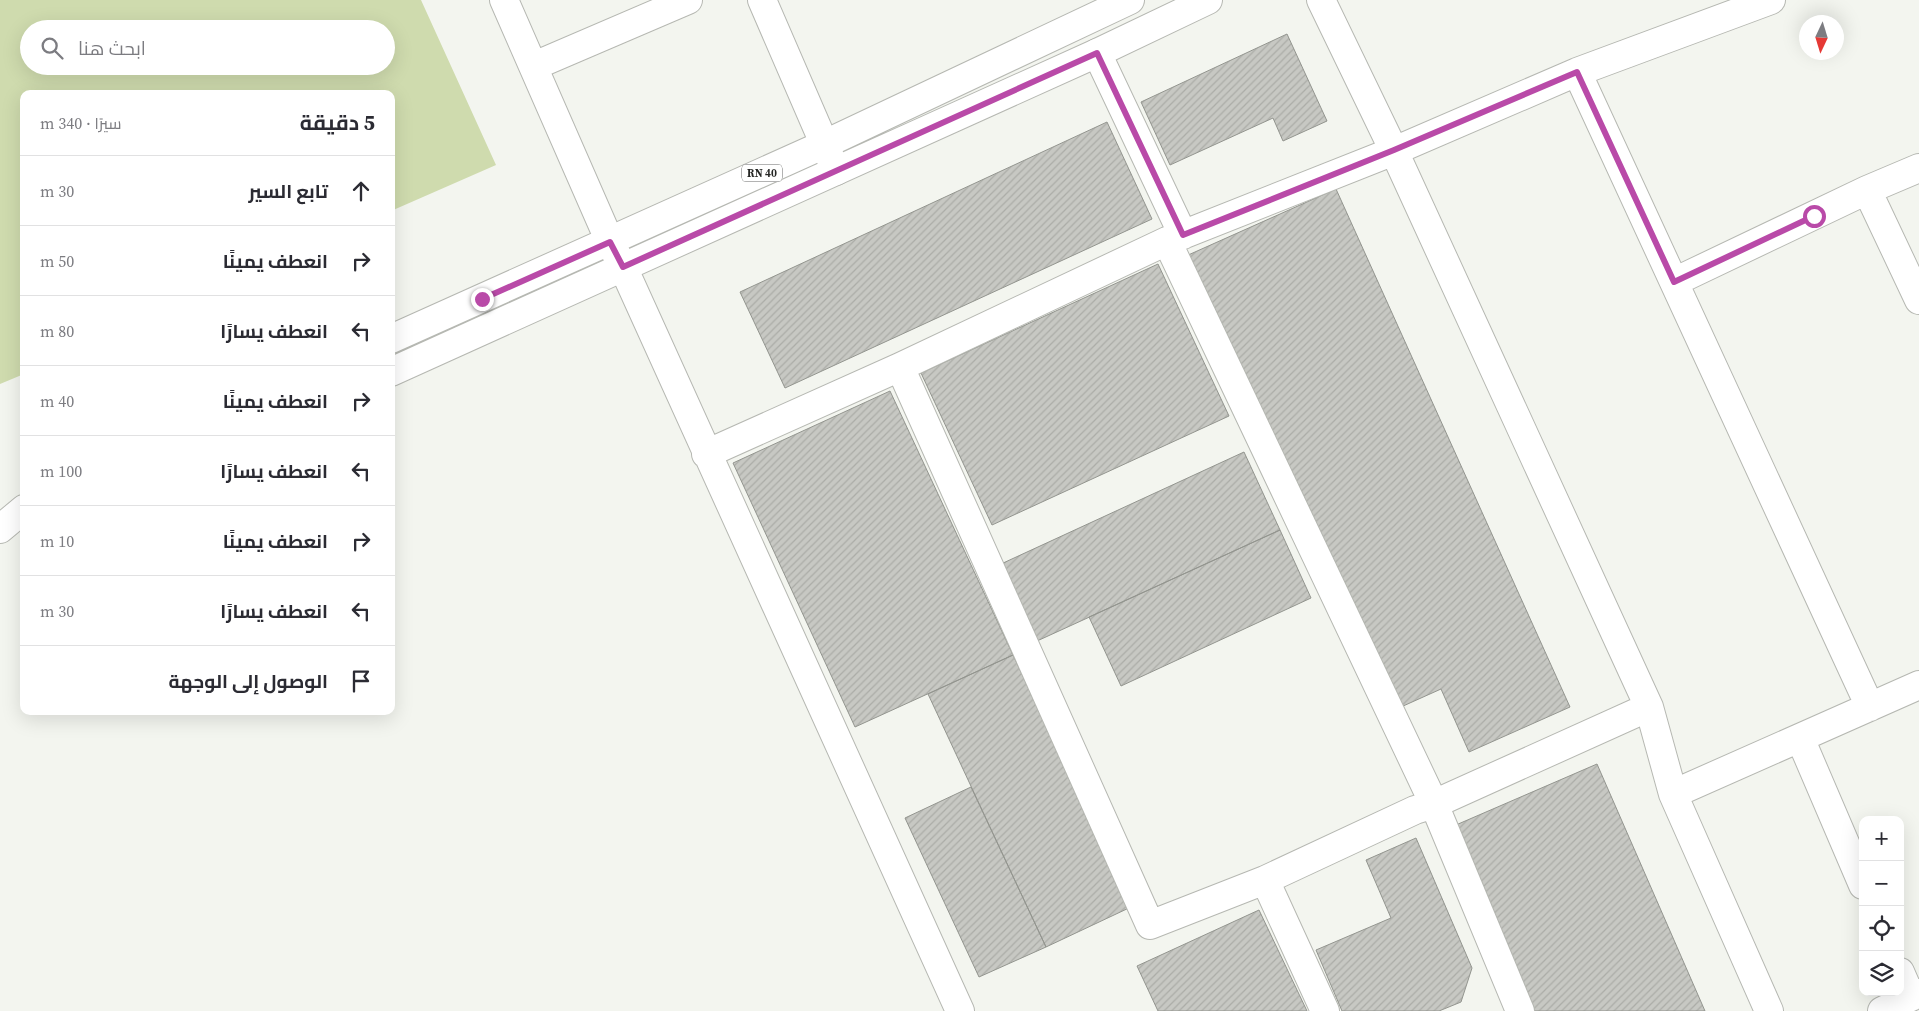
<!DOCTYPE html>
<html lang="ar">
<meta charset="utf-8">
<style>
body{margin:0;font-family:"Source Serif 4",Cairo,serif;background:#f2f2f3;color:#2b2b33;direction:rtl}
.controls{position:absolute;right:15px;bottom:15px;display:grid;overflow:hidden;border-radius:10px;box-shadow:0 5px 20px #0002}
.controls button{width:45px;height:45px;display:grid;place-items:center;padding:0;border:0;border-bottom:1px solid #e1e1e2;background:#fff;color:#2b2b33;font:25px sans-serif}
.compass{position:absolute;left:1799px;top:15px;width:45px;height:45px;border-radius:50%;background:#fff;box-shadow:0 5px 20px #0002;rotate:184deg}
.stop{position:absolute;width:15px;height:15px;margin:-11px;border:4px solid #b94aa8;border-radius:50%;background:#fff}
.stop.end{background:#b94aa8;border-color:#fff;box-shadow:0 1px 5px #0008}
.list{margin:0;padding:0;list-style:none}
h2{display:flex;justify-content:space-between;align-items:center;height:65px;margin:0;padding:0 20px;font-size:21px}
h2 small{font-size:16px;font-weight:400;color:#7c7c81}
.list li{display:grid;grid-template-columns:32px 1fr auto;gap:15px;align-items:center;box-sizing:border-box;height:70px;padding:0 20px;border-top:1px solid #e1e1e2}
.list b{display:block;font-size:19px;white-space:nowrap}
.list em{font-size:16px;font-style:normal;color:#7c7c81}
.icon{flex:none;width:28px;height:28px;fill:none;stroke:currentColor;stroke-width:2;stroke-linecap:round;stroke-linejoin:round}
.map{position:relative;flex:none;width:1919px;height:1011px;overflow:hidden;direction:ltr}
.search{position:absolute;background:#fff;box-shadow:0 5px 20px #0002;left:20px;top:20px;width:375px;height:55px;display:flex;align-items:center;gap:12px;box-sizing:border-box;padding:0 18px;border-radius:28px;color:#7c7c81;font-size:19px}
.panel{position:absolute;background:#fff;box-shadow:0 5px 20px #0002;left:20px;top:90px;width:375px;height:625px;border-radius:10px;direction:rtl}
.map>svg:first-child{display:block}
</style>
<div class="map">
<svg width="1919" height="1011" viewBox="0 0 1919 1011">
<defs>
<pattern id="building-hatch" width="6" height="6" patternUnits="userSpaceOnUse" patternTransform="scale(1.25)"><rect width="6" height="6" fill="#c7c8c3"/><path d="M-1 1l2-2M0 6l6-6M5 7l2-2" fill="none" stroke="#abaca7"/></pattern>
</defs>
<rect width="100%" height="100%" fill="#f3f5ef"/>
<!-- pitch -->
<path fill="#cfdbae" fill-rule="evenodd" d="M0,0H421L496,165L391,211V94H24V374L0,384ZM29,29H386V66H29Z"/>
<!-- building -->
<path fill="url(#building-hatch)" stroke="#93958f" d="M1287,34L1327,121L1283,141L1273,118L1170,165L1141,102Z
M1107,122L1152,219L785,388L740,292Z
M1336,189L1570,707L1469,752L1441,689L1392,711L1186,256Z
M1158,264L1229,416L992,525L921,373Z
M890,391L1013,655L855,727L733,463Z
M1244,452L1280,530L1037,641L1001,564Z
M1280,530L1311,598L1121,686L1089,617Z
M1013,655L1131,907L1046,947L928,694Z
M1597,764L1705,1011H1529L1449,828Z
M971,787L1046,947L979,977L905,818Z
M1416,838L1472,968L1461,1002L1439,1011H1342L1316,950L1391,918L1366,860Z
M1259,910L1307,1011H1158L1137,966Z"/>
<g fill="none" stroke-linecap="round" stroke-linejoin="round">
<!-- minor casing -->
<g stroke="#b6b8b2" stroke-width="30">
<path id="minor" d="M504,0L610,242L623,267L960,1011
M762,0L836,171
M1321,0L1394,151L1649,707L1673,794L1769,1011
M1097,53L1183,235
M534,66L688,0
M1577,72L1870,707
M1867,190L1919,300
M1167,241L1434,804L1520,1011
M1674,282L1867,190L1919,168
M900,367L1150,925L1265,880L1415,810L1434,804L1649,707
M706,454L900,367L1167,241L1394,151L1577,72L1771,0
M1800,738L1863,885
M1673,794L1919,685
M1265,880L1325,1011
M1900,972L1911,997
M1882,1011L1919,993"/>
</g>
<!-- major casing -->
<g stroke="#b6b8b2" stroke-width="30">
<path id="major" d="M391,339L825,144L1130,0
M391,372L1097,53L1208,0
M0,529L24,509"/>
</g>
<!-- minor -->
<use href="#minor" stroke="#fff" stroke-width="28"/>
<!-- major -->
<use href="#major" stroke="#fff" stroke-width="28"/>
</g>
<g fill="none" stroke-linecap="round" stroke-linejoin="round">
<!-- route -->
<path stroke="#b94aa8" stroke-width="6" d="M482,299L610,242L623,267L1097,53L1183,235L1394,150L1577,72L1674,282L1814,216"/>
</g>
<g text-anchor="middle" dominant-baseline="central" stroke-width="4.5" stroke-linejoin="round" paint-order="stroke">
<!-- shield labels -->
<rect fill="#fff" stroke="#666766" stroke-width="1" x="742" y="164.5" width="40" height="17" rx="4"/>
<g font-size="11" font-weight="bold" fill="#252624">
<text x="762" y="173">RN 40</text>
</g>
</g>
</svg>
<div class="controls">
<button>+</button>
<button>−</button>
<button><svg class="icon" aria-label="locate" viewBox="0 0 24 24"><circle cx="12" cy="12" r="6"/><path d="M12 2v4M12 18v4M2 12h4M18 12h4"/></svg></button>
<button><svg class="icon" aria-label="layers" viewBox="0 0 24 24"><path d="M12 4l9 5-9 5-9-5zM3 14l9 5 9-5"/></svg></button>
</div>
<svg class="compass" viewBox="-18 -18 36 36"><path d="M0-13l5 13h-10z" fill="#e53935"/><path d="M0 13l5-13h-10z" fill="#7c7c81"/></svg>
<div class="stop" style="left:1814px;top:216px"></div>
<div class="stop end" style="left:482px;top:299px"></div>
<div class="search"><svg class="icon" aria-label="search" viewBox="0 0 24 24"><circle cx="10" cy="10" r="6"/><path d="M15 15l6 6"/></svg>ابحث هنا</div>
<section class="panel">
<h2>5 دقيقة<small>سيرًا · 340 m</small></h2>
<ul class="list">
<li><svg class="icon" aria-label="ahead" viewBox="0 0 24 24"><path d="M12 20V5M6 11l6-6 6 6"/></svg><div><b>تابع السير</b></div><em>30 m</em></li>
<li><svg class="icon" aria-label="right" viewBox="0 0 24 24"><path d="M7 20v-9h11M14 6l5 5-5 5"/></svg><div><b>انعطف يمينًا</b></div><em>50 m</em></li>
<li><svg class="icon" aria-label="left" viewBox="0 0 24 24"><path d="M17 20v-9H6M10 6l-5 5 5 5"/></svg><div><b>انعطف يسارًا</b></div><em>80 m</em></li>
<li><svg class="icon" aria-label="right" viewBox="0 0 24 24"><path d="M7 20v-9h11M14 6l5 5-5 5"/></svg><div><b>انعطف يمينًا</b></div><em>40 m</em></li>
<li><svg class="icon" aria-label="left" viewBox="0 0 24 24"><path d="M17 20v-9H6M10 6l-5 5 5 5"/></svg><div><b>انعطف يسارًا</b></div><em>100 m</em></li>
<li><svg class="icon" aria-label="right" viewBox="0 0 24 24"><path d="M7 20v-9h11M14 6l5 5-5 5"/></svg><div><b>انعطف يمينًا</b></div><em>10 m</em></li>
<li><svg class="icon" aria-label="left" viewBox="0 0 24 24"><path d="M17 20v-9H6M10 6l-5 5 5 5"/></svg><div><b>انعطف يسارًا</b></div><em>30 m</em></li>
<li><svg class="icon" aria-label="arrive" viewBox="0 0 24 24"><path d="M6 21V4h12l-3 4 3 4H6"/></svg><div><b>الوصول إلى الوجهة</b></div></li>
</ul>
</section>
</div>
